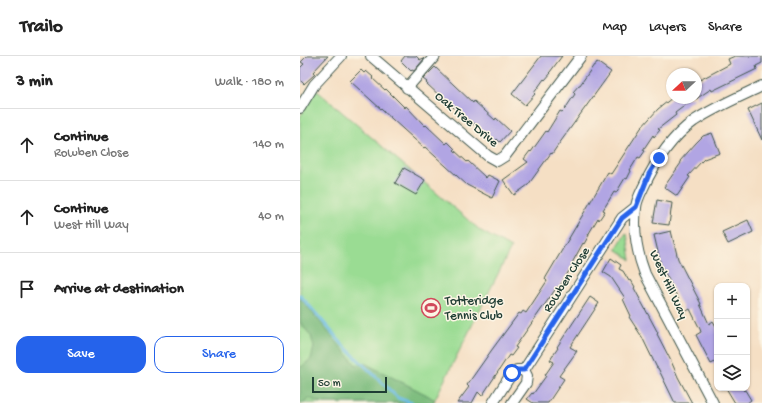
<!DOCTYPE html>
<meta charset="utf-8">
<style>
body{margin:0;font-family:"Gochi Hand",sans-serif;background:#f2f2f2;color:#222}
.controls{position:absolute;right:12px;bottom:12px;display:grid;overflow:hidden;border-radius:8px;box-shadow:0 1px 3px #0004}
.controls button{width:36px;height:36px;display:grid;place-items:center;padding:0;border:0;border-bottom:1px solid #e0e0e0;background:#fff;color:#222;font:20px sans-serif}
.compass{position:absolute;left:366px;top:12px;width:36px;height:36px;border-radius:50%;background:#fff;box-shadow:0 1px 3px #0004;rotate:248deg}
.scale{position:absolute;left:12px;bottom:10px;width:75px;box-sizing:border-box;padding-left:4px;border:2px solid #1f3d34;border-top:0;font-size:11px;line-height:14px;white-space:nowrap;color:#1f3d34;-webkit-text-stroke:3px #fcf5e5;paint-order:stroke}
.stop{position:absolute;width:12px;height:12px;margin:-9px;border:3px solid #2563eb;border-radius:50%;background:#fff}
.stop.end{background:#2563eb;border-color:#fff;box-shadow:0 1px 4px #0008}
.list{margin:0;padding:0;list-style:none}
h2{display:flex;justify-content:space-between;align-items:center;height:52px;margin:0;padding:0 16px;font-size:17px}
h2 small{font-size:13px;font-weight:400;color:#767676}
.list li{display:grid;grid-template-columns:26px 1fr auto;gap:12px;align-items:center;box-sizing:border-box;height:72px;padding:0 16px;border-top:1px solid #e0e0e0}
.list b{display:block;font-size:15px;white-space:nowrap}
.list p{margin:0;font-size:13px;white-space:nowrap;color:#767676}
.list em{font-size:13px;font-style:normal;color:#767676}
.actions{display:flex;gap:8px;padding:12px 16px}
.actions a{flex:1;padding:9px 0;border:1px solid #2563eb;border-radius:12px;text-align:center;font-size:14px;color:#2563eb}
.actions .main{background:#2563eb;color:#fff}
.icon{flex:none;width:22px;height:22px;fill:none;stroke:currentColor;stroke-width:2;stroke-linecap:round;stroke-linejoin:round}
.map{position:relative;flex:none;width:462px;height:347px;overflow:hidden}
header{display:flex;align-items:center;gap:24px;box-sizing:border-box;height:56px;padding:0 20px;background:#fff;border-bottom:1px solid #e0e0e0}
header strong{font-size:19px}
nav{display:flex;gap:22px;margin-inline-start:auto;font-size:14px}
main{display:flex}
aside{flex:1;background:#fff}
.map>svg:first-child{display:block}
</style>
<header>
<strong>Trailo</strong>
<nav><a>Map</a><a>Layers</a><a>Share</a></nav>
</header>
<main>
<aside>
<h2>3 min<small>Walk · 180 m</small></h2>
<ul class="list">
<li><svg class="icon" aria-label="ahead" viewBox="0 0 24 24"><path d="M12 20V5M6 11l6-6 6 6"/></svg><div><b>Continue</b><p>Rowben Close</p></div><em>140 m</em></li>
<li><svg class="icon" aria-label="ahead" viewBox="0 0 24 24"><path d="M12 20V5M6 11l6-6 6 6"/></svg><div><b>Continue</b><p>West Hill Way</p></div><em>40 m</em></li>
<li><svg class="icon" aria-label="arrive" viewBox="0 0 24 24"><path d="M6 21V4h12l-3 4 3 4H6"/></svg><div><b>Arrive at destination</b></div></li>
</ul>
<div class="actions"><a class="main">Save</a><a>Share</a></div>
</aside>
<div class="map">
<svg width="462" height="347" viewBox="0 0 462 347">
<rect width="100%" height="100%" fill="#fcf5e5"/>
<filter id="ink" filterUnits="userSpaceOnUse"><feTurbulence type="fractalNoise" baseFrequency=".025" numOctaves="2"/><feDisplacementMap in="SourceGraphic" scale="8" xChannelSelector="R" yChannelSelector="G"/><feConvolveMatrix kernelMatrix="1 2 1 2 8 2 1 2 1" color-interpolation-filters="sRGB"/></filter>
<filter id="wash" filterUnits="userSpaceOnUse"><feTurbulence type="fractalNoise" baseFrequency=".012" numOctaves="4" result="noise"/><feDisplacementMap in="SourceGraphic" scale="16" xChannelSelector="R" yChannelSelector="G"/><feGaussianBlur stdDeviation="0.9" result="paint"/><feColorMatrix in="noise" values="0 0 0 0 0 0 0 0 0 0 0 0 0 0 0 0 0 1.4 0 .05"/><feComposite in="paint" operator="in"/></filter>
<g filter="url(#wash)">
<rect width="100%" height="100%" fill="#f5dfc4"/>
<!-- green -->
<path fill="#9adc93" stroke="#5c8c64" d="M15,33L181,175L211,192L133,347H0V61Z
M326,177L327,178L331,204L316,193Z"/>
<!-- forest -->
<path fill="#7bbc7d" stroke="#4d7c58" d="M0,242L56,309L64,307L127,339L135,344L133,347H23L8,342L3,347H0V312L11,303L14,291L11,280L0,266Z"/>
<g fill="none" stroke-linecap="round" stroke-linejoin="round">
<!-- stream -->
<path stroke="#6abce6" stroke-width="3" d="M0,239L43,289L98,342L112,347"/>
</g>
<g id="blocks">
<!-- building -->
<path fill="#b1a5e3" d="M7,0H28L13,16L15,18L4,28L0,24V12L4,8L1,6Z
M105,0H116L120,4L123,2L124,3L114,15L112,14L111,15L101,5Z
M241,0H262L250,16L251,17L245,24L244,23L234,37L235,38L225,49L212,38Z
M435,0H462V7L456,10L457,13L412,35L411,33L396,43V26L430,8L428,3Z
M297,6L311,16L256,92L252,98L251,97L228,129L214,139L203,124L228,106L224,103L230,95L231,96L246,75L247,76L260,55L262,56L265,53L275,38L273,36L279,29H280L294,9H295Z
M135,11L173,47L174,45L195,64L196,62L210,75L200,86L197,83L195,86L174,67L173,69L155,51L154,52L151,49L149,51L142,44L143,43L126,27L127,26L123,23Z
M61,14L64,17L66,15L73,21L72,22L85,34L86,33L105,52L106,50L125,70L126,69L146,88L148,86L155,93L154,94L167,106L168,105L186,122L188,119L200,125L192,142L167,129L125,91L124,92L50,25Z
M372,42H395L375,57L376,59L358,73L360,74L354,81L353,79L343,94L345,95L340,102L338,101L330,114L331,115L327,123L325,122L316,137L314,136L303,154L305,155L299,164L298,162L288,179H289L284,188L283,187L272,207L273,208L259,232L257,231L215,291L217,292L211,300L209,299L182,340L178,336L172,347H157L169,331L167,329L191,295L219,257L221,258L223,255L226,257L247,225L245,223L308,116L311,118L341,72L358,53Z
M462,47V84L448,54Z
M412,77L420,97L404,103L402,105L388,120L390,121L377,140L364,131L381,107L380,105L396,87L403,80Z
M104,112L125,124L116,139L95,127Z
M357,144L372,147L369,169L353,167Z
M448,164L453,176L428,188L422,176Z
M371,175L378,203L401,248H400L409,268L413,265L417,272V305L411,308L396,279L401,276L400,273L390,253L385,256L361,209L354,179Z
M311,202L321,209L319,213L323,215L329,225L331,224L335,231L334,232L358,277L357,278L371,305L378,321L392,347H375L358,312H357L342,281L329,261L331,260L323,243L325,242L311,221L303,216Z
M290,241L299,247L270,291L277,295L259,320L264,323L248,347H233L227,343L232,337L233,338L246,320L245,319L254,306L250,304L258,292L257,291Z
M426,332H442L444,335L445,334L451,344L447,347H435Z"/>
</g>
</g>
<g filter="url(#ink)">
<use href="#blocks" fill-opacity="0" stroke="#3f554a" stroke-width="1"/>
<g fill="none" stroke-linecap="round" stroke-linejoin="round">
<!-- minor casing -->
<g stroke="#3f554a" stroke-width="12">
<path id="minor" d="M71,0L188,100L197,105L205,100L281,0
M107,32L135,0
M0,52L14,29L41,0
M224,314L322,162L336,151
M193,347L212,317L217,314H224
M212,347L226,327L227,320L224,314
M413,347L345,218C337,197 333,175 336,152C336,146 340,138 343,132C355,106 370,82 394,65C415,51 439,41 462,30"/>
</g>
<!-- minor -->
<use href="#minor" stroke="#fff" stroke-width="10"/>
</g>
</g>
<g fill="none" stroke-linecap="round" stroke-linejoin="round" filter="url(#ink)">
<!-- route -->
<path stroke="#2563eb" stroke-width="5" d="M212,317L217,314H224L322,162L336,151L349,118L359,102"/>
</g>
<!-- icons -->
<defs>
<g id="stadium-ring" transform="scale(1)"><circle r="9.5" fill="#fcf5e5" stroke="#d1495b" stroke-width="1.5"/><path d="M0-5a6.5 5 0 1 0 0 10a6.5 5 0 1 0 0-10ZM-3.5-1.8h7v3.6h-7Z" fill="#d1495b"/></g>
</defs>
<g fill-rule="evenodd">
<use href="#stadium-ring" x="131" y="252"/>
</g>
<g text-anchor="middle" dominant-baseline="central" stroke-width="3" stroke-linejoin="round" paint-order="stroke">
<!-- street labels -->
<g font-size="13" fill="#1f3d34" stroke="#fcf5e5">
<text transform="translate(166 64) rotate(40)">Oak Tree Drive</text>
<text transform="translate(267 224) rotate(-57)">Rowben Close</text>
<text transform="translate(368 229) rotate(65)">West Hill Way</text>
</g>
<!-- poi labels -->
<g font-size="13" fill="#1f3d34" stroke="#fcf5e5" text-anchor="start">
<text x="145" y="245">Totteridge<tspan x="145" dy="15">Tennis Club</tspan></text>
</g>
</g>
</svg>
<div class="controls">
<button>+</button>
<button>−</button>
<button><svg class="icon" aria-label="layers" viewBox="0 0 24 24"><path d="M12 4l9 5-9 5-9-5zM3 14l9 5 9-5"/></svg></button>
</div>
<svg class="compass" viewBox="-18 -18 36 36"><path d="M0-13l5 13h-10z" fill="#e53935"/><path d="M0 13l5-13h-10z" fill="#767676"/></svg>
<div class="scale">50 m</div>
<div class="stop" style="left:212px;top:317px"></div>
<div class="stop end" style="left:359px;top:102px"></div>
</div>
</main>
